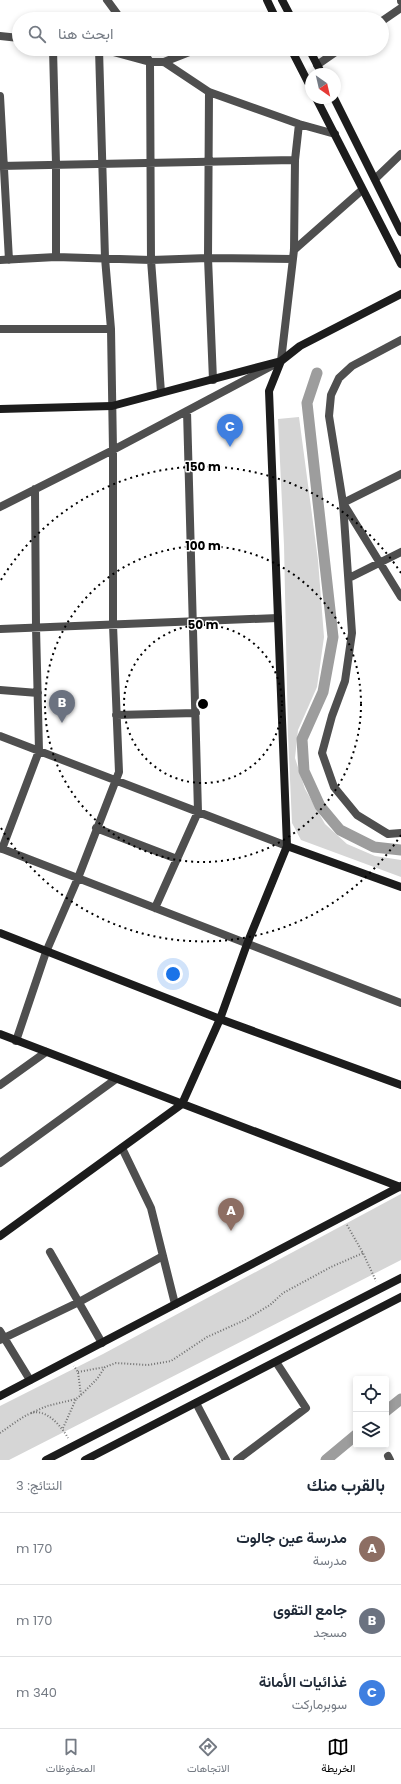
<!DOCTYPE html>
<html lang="ar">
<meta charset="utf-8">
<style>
body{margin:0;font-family:Poppins,Vazirmatn,sans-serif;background:#f2f2f3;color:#1f2937;direction:rtl}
.controls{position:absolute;right:12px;bottom:12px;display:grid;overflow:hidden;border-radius:4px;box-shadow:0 2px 6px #0003}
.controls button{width:36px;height:36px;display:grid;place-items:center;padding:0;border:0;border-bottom:1px solid #e0e1e3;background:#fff;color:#1f2937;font:20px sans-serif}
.compass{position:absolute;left:305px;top:68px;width:36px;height:36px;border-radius:50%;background:#fff;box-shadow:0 2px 6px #0003;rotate:146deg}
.you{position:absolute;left:173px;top:974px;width:14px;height:14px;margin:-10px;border:3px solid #fff;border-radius:50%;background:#1a73e8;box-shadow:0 0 0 6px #1a73e833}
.badge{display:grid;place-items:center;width:26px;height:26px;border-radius:50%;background:#000;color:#fff;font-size:13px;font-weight:700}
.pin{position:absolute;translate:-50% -33px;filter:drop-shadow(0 1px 2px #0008)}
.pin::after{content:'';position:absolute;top:21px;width:14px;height:12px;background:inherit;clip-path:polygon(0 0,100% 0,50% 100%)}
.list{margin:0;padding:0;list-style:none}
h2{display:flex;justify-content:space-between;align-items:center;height:52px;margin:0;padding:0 16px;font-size:17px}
h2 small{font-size:13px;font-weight:400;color:#747a83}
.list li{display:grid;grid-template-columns:26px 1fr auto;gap:12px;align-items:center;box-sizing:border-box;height:72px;padding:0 16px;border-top:1px solid #e0e1e3}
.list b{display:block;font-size:15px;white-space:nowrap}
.list p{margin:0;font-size:13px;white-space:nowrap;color:#747a83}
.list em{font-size:13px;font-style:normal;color:#747a83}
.icon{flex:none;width:22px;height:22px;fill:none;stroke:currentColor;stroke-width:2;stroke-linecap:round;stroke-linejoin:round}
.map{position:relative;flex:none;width:401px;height:1460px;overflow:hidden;direction:ltr}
.search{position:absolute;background:#fff;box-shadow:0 2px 6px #0003;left:12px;right:12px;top:12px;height:44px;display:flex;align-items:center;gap:10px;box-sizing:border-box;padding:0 14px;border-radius:22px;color:#747a83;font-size:15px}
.sheet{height:268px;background:#fff}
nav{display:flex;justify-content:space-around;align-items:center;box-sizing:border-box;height:56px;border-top:1px solid #e0e1e3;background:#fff;font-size:11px;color:#747a83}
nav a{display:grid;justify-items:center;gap:2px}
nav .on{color:#000}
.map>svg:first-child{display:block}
</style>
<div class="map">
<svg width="401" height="1460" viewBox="0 0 401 1460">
<rect width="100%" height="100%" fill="#fff"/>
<!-- green -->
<path fill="#d6d6d6" d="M299,417L318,560L324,637L317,687L298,730L295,758L305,789L325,824L347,844L375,856L401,860V877L301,840L292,823L288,735L284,545L278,419Z
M401,1194V1260L9,1460H0V1406L103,1354Z"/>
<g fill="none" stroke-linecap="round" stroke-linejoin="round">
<!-- canal -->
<path stroke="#9d9d9d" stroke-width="11" d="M317,373L307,403L333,637L323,692L302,739L304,771L320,806L340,830L374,847L401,850
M386,1411L401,1399
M326,1460L356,1435"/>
<!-- path -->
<path stroke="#717171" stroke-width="2" stroke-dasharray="1 2" stroke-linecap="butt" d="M347,1225L363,1253L376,1281
M78,1372L105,1367
M81,1395L97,1379L105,1367L116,1363L148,1365L171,1361L207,1337L245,1320L270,1305L283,1293L331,1267L363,1253
M31,1413L47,1406L76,1399L81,1395L78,1372L74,1366
M63,1428L76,1399
M0,1433C9,1427 19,1419 29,1414C45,1406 62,1427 68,1438"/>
<!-- street -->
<path stroke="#4f4f4f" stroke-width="8" d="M107,0L121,19
M401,0V1
M382,21L401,8
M0,36L19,38
M53,49L56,164V257
M102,49L150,62H164L209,92L299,124L335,134
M142,49L150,62L151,260L161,392
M164,62L197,49
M317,65L340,49
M209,92L208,258L213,380
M0,96L9,260
M0,166L295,160
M375,179L401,154
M294,250L362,190
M0,260L56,257L151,260L208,258L293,259
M0,329H111
M401,340L352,366L339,378L331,395L329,416L343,503L352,633L345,681L332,716L322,753L334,787L357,815L388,834L401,833
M401,474L343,503L401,597
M0,507L113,450L281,361L294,250L295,160L299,124
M349,578L401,552
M0,629L278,618
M0,690L38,693
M116,715L196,713
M0,736L287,846
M96,828L177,859
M0,848L401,1003
M2,849L39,751L36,627L35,489
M155,908L198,812L187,411
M16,1041L46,952L78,878L119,772L113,625V450L111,329L105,258L99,49
M0,1085L46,1052
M122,1148L151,1208L175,1304
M0,1163L116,1079
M50,1252L102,1343
M0,1331L30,1380
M0,1340L79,1302L163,1256
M196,1403L226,1460
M388,1456L390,1460
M237,1460L306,1408L276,1362"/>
<!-- secondary -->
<path stroke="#1c1c1c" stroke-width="8" d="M267,0L276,19
M282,0L292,19
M291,49L311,88
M309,49L322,74
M316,98L401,264
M334,98L401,232
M0,409L112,406L281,361L300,346L401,294
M287,846L401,887
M0,933L220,1019L401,1085
M0,1034L400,1187
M0,1236L182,1104L220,1019L247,944L287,846L269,391L281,361
M0,1396L401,1186
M46,1460L401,1278
M85,1460L401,1297"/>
</g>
<!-- distance rings -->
<g fill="none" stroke="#000" stroke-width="2" stroke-dasharray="2 4">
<circle cx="203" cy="704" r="79"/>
<circle cx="203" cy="704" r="158"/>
<path d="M401 835A237 237 0 0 1 1 828M1 580A237 237 0 0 1 401 573"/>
</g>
<circle cx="203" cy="704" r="6" fill="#000" stroke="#fff" stroke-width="2"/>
<g font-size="12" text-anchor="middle" font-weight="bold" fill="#000" stroke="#fff" stroke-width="3" stroke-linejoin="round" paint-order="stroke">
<text x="203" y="471">150 m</text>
<text x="203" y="550">100 m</text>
<text x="203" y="629">50 m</text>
</g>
</svg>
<div class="controls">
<button><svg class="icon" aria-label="locate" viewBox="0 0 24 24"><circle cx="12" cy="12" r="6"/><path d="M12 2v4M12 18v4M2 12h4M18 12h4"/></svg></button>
<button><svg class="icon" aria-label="layers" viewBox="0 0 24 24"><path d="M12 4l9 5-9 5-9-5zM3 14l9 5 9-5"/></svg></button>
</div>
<svg class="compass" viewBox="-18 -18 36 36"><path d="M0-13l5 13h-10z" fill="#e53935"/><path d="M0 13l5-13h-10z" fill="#747a83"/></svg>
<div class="you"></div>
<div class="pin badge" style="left:231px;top:1231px;background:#8d6e63">A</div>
<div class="pin badge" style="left:62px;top:723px;background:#6b7280">B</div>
<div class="pin badge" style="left:230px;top:447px;background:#3f7fe0">C</div>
<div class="search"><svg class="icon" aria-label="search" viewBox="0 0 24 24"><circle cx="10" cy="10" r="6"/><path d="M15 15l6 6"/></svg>ابحث هنا</div>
</div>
<section class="sheet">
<h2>بالقرب منك<small>النتائج: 3</small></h2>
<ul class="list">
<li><span class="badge" style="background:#8d6e63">A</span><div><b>مدرسة عين جالوت</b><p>مدرسة</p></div><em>170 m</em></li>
<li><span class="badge" style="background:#6b7280">B</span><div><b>جامع التقوى</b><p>مسجد</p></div><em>170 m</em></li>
<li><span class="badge" style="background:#3f7fe0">C</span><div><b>غذائيات الأمانة</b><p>سوبرماركت</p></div><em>340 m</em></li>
</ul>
</section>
<nav>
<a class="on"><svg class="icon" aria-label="map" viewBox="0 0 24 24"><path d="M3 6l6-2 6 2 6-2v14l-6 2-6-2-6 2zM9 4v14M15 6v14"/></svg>الخريطة</a>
<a><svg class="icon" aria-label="directions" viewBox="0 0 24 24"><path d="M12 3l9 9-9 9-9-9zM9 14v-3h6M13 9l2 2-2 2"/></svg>الاتجاهات</a>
<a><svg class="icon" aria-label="saved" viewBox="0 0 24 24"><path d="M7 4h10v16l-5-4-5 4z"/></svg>المحفوظات</a>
</nav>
